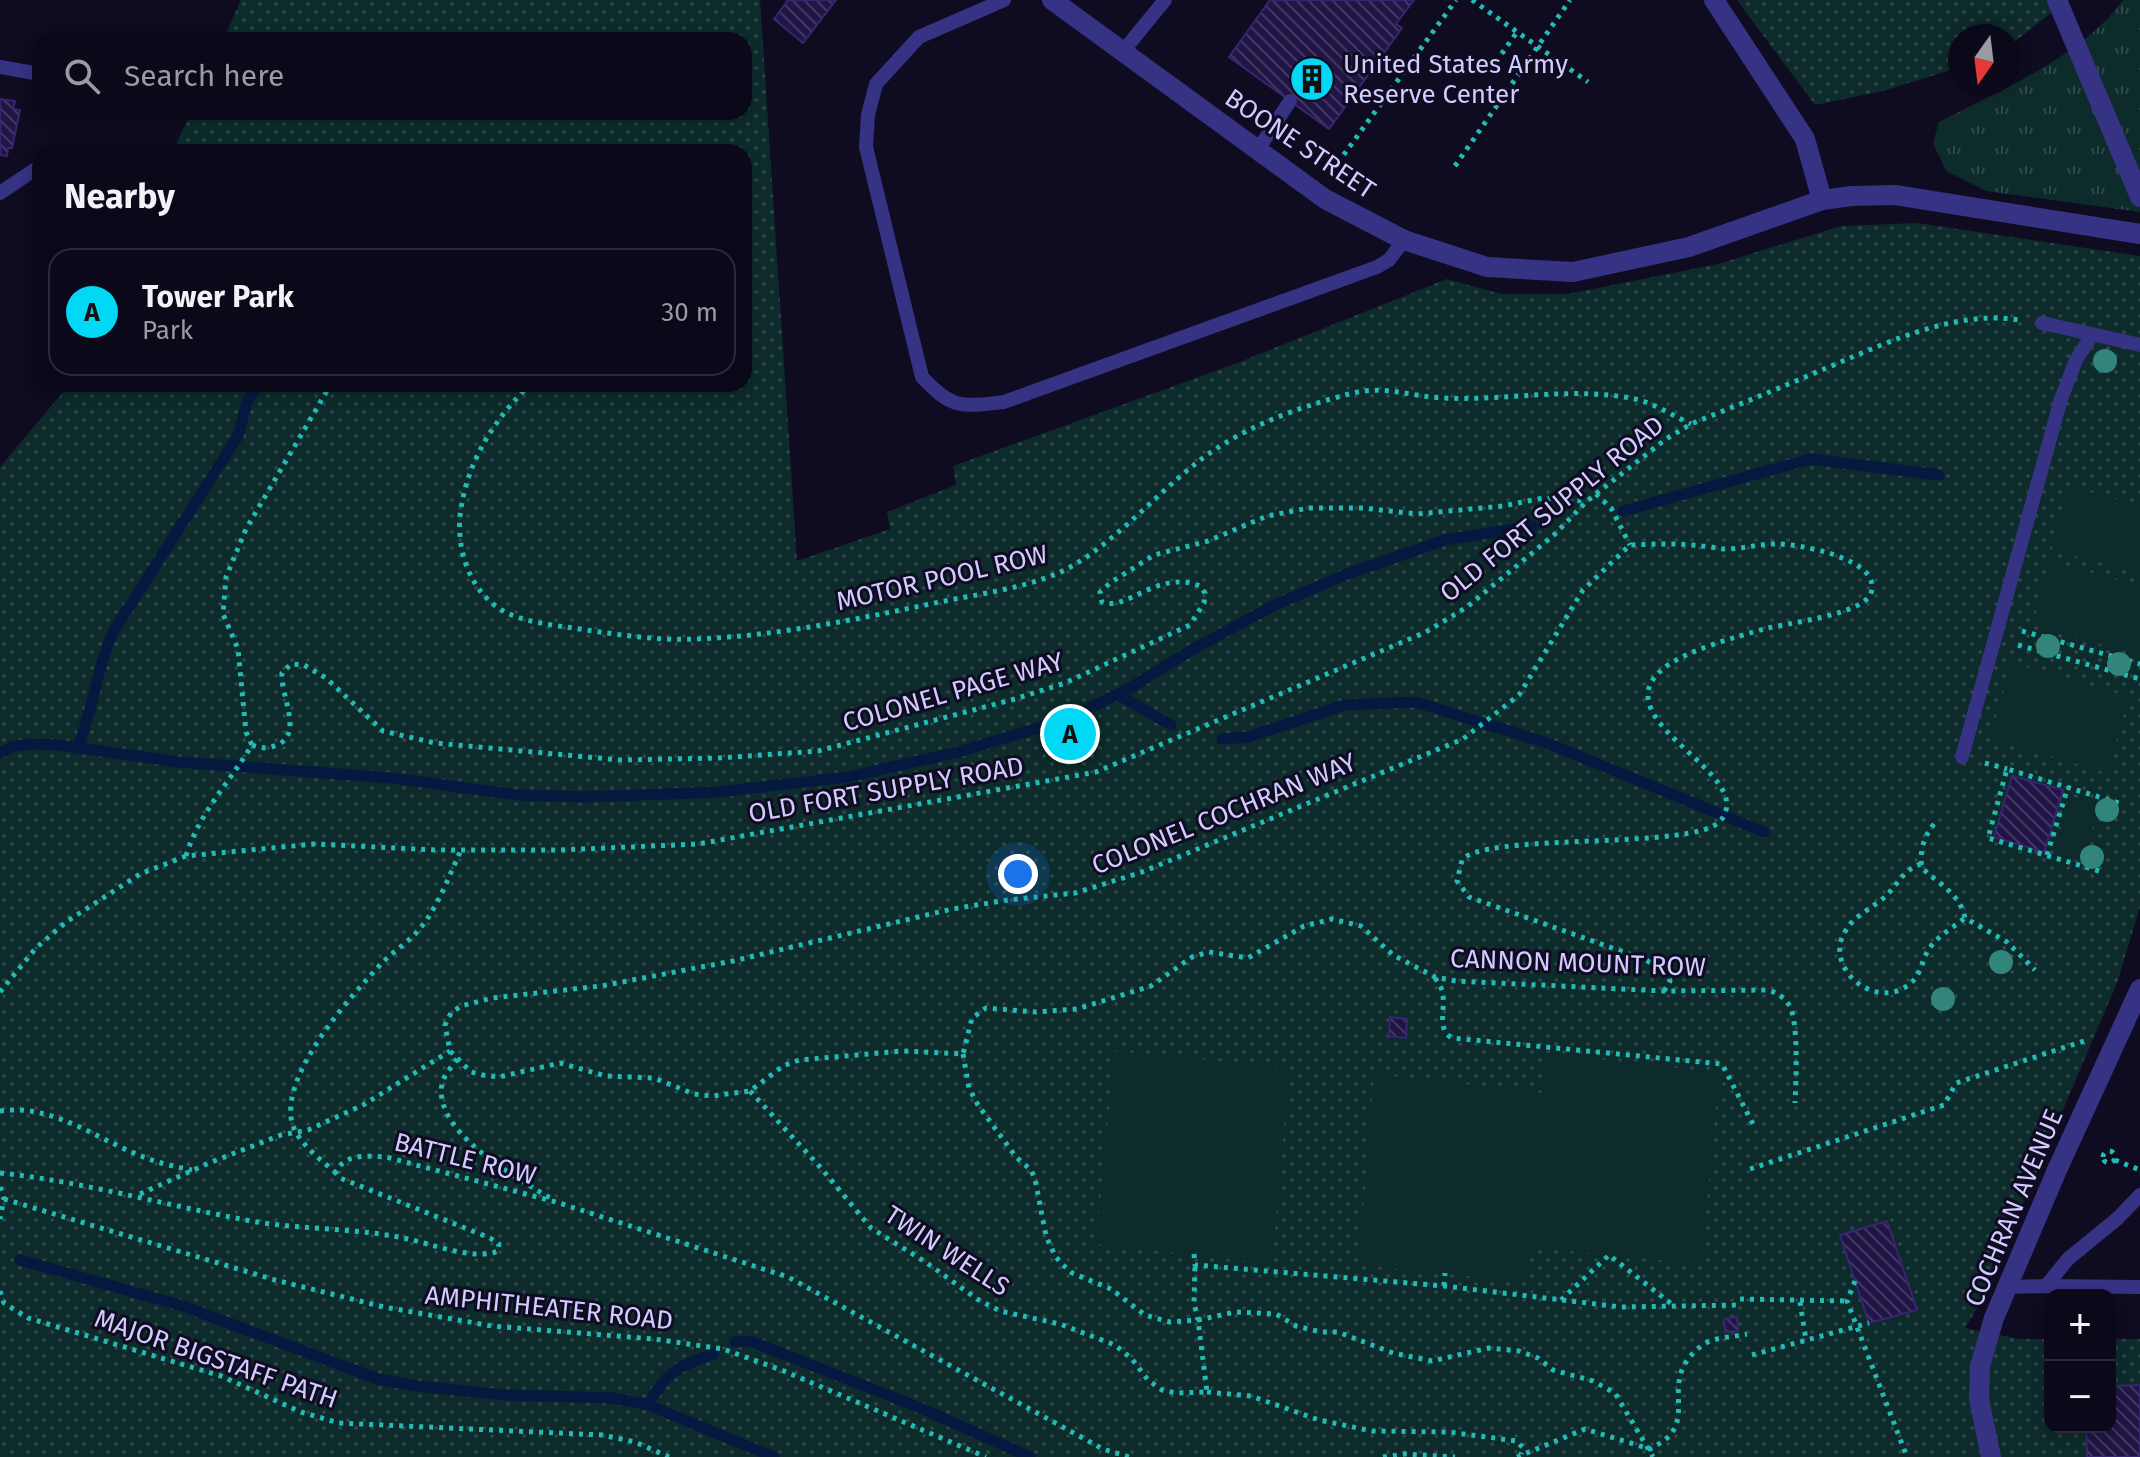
<!DOCTYPE html>
<meta charset="utf-8">
<style>
body{margin:0;font-family:"Fira Sans",sans-serif;background:#191626;color:#f1f3f6}
.controls{position:absolute;right:24px;bottom:24px;display:grid;overflow:hidden;border-radius:16px;box-shadow:0 4px 12px #0003}
.controls button{width:72px;height:72px;display:grid;place-items:center;padding:0;border:0;border-bottom:2px solid #2b2938;background:#0b0819;color:#f1f3f6;font:40px sans-serif}
.compass{position:absolute;left:1948px;top:24px;width:72px;height:72px;border-radius:50%;background:#0b0819;box-shadow:0 4px 12px #0003;rotate:194deg}
.you{position:absolute;left:1018px;top:874px;width:28px;height:28px;margin:-20px;border:6px solid #fff;border-radius:50%;background:#1a73e8;box-shadow:0 0 0 12px #1a73e833}
.badge{display:grid;place-items:center;width:52px;height:52px;border-radius:50%;background:#00d8f6;color:#111;font-size:26px;font-weight:700}
.pin{position:absolute;translate:-50% -50%;border:4px solid #fff;box-shadow:0 2px 8px #0006}
.list{margin:0;padding:0;list-style:none}
h2{display:flex;justify-content:space-between;align-items:center;height:104px;margin:0;padding:0 32px;font-size:34px}
h2 small{font-size:26px;font-weight:400;color:#9a9aa2}
.list li{display:grid;grid-template-columns:52px 1fr auto;gap:24px;align-items:center;box-sizing:border-box;height:128px;margin:0 16px 16px;padding:0 16px;border:2px solid #2b2938;border-radius:24px}
.list b{display:block;font-size:30px;white-space:nowrap}
.list p{margin:0;font-size:26px;white-space:nowrap;color:#9a9aa2}
.list em{font-size:26px;font-style:normal;color:#9a9aa2}
.icon{flex:none;width:44px;height:44px;fill:none;stroke:currentColor;stroke-width:2;stroke-linecap:round;stroke-linejoin:round}
.map{position:relative;flex:none;width:2140px;height:1457px;overflow:hidden}
.search{position:absolute;background:#0b0819;box-shadow:0 4px 12px #0003;left:32px;top:32px;width:720px;height:88px;display:flex;align-items:center;gap:20px;box-sizing:border-box;padding:0 28px;border-radius:24px;color:#9a9aa2;font-size:30px}
.panel{position:absolute;background:#0b0819;box-shadow:0 4px 12px #0003;left:32px;top:144px;width:720px;height:248px;border-radius:24px}
.map>svg:first-child{display:block}
</style>
<div class="map">
<svg width="2140" height="1457" viewBox="0 0 2140 1457">
<defs>
<pattern id="grass-tufts" width="24" height="20" patternUnits="userSpaceOnUse" patternTransform="scale(2)"><rect width="24" height="20" fill="#0d2b2b"/><path d="M3 7l-1-3M5 7V3M7 7l1-3M15 17l-1-3M17 17v-4M19 17l1-3" fill="none" stroke="#2f484b"/></pattern>
<pattern id="park-dots" width="8" height="8" patternUnits="userSpaceOnUse" patternTransform="scale(2)"><rect width="8" height="8" fill="#0d2b2b"/><path d="M2 2h.1M6 6h.1" fill="none" stroke="#2f484b" stroke-width="1.8" stroke-linecap="round"/></pattern>
<pattern id="building-back-hatch" width="6" height="6" patternUnits="userSpaceOnUse" patternTransform="scale(2)"><rect width="6" height="6" fill="#201544"/><path d="M-1 5l2 2M0 0l6 6M5-1l2 2" fill="none" stroke="#403660"/></pattern>
</defs>
<rect width="100%" height="100%" fill="#0f0b21"/>
<!-- grass -->
<path fill="url(#grass-tufts)" d="M2123,0H2140V212L1986,191L1946,171L1933,143L1939,122C1999,91 2083,56 2123,0Z"/>
<!-- park -->
<path fill="url(#park-dots)" d="M241,0H760L797,561L890,529L887,512L956,485L953,466L1232,365L1447,279L1501,294H1568L1718,264L1841,226L1917,223L2140,256V907L2117,983L1981,1302L1965,1328L2019,1339H2050V1427H2110V1339H2140V1457H0V467L70,384H744V152H173L191,112H744V40H223Z
M1737,0H2067L2008,47V36H1960V67L1883,91L1815,105Z"/>
<!-- pitch -->
<path fill="#0d2b2b" d="M2069,486L2140,506V574L2052,549Z
M2050,561L2140,586V655L2033,625Z
M2012,663L2129,697L2107,773L1990,738Z
M2069,797L2099,805L2083,862L2053,854Z
M1115,1051L1289,1068L1272,1264L1096,1244Z
M1545,1053L1719,1073L1701,1264L1530,1247L1527,1282L1359,1265L1374,1074L1543,1093Z"/>
<g fill="none" stroke-linecap="round" stroke-linejoin="round">
<!-- stream -->
<path stroke="#051940" stroke-width="11" d="M1623,511L1811,459L1939,475
M1117,694L1171,725
M1222,739L1248,737L1345,705L1416,702L1547,743L1764,832
M77,749C93,711 96,670 113,632L238,436L247,402L258,384
M0,753L12,747L30,744L58,745L179,762L392,778L517,795L587,797L719,792L848,777L958,752L1065,720L1130,688L1195,648L1275,605L1347,574L1445,540L1533,526
M20,1260L183,1306L378,1379L417,1386L504,1395L614,1398L648,1405L774,1457
M735,1342L750,1341L918,1407L1030,1457
M648,1405C668,1370 677,1367 714,1354"/>
</g>
<!-- building -->
<path fill="url(#building-back-hatch)" stroke="#362572" stroke-width="2" d="M788,0H836L803,43L774,19Z
M1270,0H1414L1396,24L1402,28L1329,129L1229,57Z
M0,99L15,101L13,109L20,110L12,148H8L7,156L0,155Z
M2012,776L2063,790L2044,852L1994,837Z
M1390,1017L1407,1019L1406,1038L1389,1036Z
M1887,1221L1917,1310L1869,1323L1840,1235Z
M1737,1317L1738,1331L1725,1332L1724,1319Z
M2140,1385V1457H2087L2086,1427H2110V1386Z"/>
<g fill="none" stroke-linecap="round" stroke-linejoin="round">
<!-- path -->
<path stroke="#23bbb5" stroke-width="5" stroke-dasharray="4 6" stroke-linecap="butt" d="M1472,0L1588,82
M1496,62L1517,32
M1455,166L1570,0
M1332,171L1456,0
M531,384C493,420 466,463 460,516C457,550 469,589 500,609C519,621 545,624 566,627C608,633 653,641 696,639C775,636 853,620 930,604C972,595 1017,590 1056,574C1104,554 1153,497 1194,465C1239,428 1298,407 1353,393C1385,385 1413,397 1444,398C1507,401 1573,386 1635,399C1654,403 1673,416 1691,424
M1596,494L1611,508L1630,545
M2022,631L2140,664
M2018,645L2140,679
M252,745C261,748 267,749 277,745C304,734 280,695 282,673L291,664L304,665L326,678L383,731L435,743L620,760L719,758L818,751L1015,699L1065,683L1190,625L1204,603L1205,593L1200,586C1158,569 1126,612 1102,602L1100,592L1110,583L1154,555L1208,541L1267,516L1309,508H1363L1417,514L1503,506L1543,498L1586,501
M1985,763L2007,769
M1934,824C1924,836 1919,852 1922,868C1939,884 1960,894 1965,918L2007,942L2035,970
M2047,855L2068,787
M186,856C199,813 229,783 252,745L246,732L238,649L223,614L226,577L246,529L331,384
M1921,864C1904,869 1898,884 1886,896C1874,907 1856,915 1848,927C1845,931 1841,939 1840,944C1836,976 1873,1003 1902,989C1924,978 1919,960 1932,945C1941,934 1955,926 1965,918
M2099,871L1988,838L2007,769L2119,803
M1435,978C1439,984 1443,989 1443,996C1445,1010 1437,1030 1452,1038L1722,1064L1754,1126
M1664,991L1670,981L1667,973L1646,960L1469,897L1457,881L1462,860C1483,834 1665,848 1711,827C1719,824 1724,818 1726,810C1738,765 1597,715 1668,665C1692,649 1736,637 1764,629C1786,623 1863,615 1871,593C1883,559 1797,543 1774,544C1758,544 1743,549 1726,549C1718,549 1710,546 1702,546C1678,543 1654,544 1630,545L1583,590L1519,695L1463,739L1142,872L1075,893L1008,900L952,909L733,961L601,986L492,998L461,1006L451,1013L445,1025L450,1051L471,1072L483,1075L499,1077L560,1063L606,1076L654,1078L694,1094L712,1096L750,1091L783,1066L799,1060L902,1051L963,1054L972,1018L986,1008L1036,1012L1077,1009L1151,986L1192,957L1209,952L1248,958L1304,926L1332,919L1361,926L1393,955L1435,977L1456,981L1664,991L1768,990C1777,993 1784,997 1789,1005C1799,1020 1796,1083 1795,1103
M0,992L36,948L66,922L140,874L186,856L314,844L435,850H560L698,844L1096,772L1426,632L1467,607L1555,534L1587,501L1666,439L1691,424C1733,407 1775,390 1817,372C1878,347 1951,309 2019,320
M963,1054L969,1088L978,1105L1016,1157L1031,1170L1035,1179L1046,1236L1055,1256L1063,1265L1072,1273L1111,1289L1145,1315L1170,1322L1198,1320L1194,1303L1195,1265
M457,1059C453,1065 446,1073 443,1080C428,1130 516,1177 550,1198
M750,1091L821,1168L871,1228L927,1263L977,1299L1000,1311L1060,1324L1115,1345L1132,1359L1148,1380L1162,1390L1176,1393L1207,1392L1198,1320L1235,1312L1276,1314L1296,1326L1321,1332H1338L1393,1353L1432,1361L1489,1348L1519,1351L1538,1358L1553,1370L1593,1381L1615,1393L1653,1457
M0,1111C54,1103 100,1142 149,1159C162,1164 177,1167 192,1170
M2103 1157a6 6 0 1 1 12 0a6 6 0 1 1-12 0Z
M2115,1160L2140,1170
M1750,1169L1944,1105L1956,1083L2087,1040
M0,1173C87,1182 171,1207 257,1222C307,1230 359,1228 408,1239C432,1244 475,1261 498,1251L499,1244L490,1238L340,1178L336,1173C343,1153 368,1156 386,1157L556,1202L788,1277L1103,1449L1129,1457
M336,1173C321,1160 298,1143 292,1123C280,1074 350,997 382,963C392,953 404,945 414,935C436,913 448,878 461,850
M0,1187L4,1199L0,1219
M140,1194L209,1163L281,1135L308,1130L363,1105L450,1051
M4,1199L275,1280L384,1307L492,1326L654,1339L723,1349L784,1371L986,1457
M1194,1254L1195,1265L1444,1286L1621,1307L1740,1305
M1855,1281L1847,1301L1907,1457
M1444,1286L1445,1273
M0,1291L4,1303L28,1318L221,1376L301,1412L339,1423L602,1435L635,1442L669,1457
M1740,1299L1847,1301
M1561,1300L1609,1255L1674,1306
M1800,1302L1806,1340
M1752,1355L1869,1323
M1207,1392L1251,1396L1319,1420L1372,1431L1449,1432L1517,1441L1523,1448L1521,1454
M1383,1457L1405,1454L1455,1457
M1517,1457L1585,1429L1650,1449C1657,1445 1665,1441 1670,1435C1692,1409 1659,1376 1704,1344C1715,1337 1734,1337 1747,1334"/>
<!-- service -->
<path stroke="#363284" stroke-width="14" d="M1004,0L919,37L876,84L868,115L866,147L922,377C952,409 961,407 1004,402L1377,267L1389,260L1404,240
M1124,50L1165,0
M0,67L40,74
M1257,151L1290,101
M0,193L40,166
M2042,323L2140,345
M1962,757L2061,399L2076,360L2092,335
M2046,1286L2140,1287
M2009,1287L2046,1286L2068,1259L2118,1218L2140,1195"/>
<!-- minor -->
<path stroke="#363284" stroke-width="20" d="M1052,0L1325,199L1404,240L1487,267L1573,272L1689,247L1822,200L1852,196L1895,195L2140,234
M1714,0L1805,139L1822,200
M2057,0L2140,197
M1991,1457L1979,1399L1980,1366L1994,1318L2057,1170L2140,989"/>
</g>
<!-- trees -->
<g fill="#31857b">
<circle cx="2105" cy="361" r="12"/>
<circle cx="2048" cy="646" r="12"/>
<circle cx="2119" cy="664" r="12"/>
<circle cx="2107" cy="810" r="12"/>
<circle cx="2092" cy="857" r="12"/>
<circle cx="2001" cy="962" r="12"/>
<circle cx="1943" cy="999" r="12"/>
</g>
<!-- icons -->
<defs>
<g id="building-disc" transform="scale(2.3)"><circle r="9.5" fill="#00d8f6" stroke="#0f0b21"/><path d="M-4-6H4V6H1V3H-1V6H-4ZM-2.5-4.3h1.7v1.8h-1.7ZM.8-4.3h1.7v1.8H.8ZM-2.5-1h1.7V.8h-1.7ZM.8-1h1.7V.8H.8Z" fill="#111"/></g>
</defs>
<g fill-rule="evenodd">
<use href="#building-disc" x="1312" y="79"/>
</g>
<g text-anchor="middle" dominant-baseline="central" stroke-width="6" stroke-linejoin="round" paint-order="stroke">
<!-- poi labels -->
<g font-size="26" fill="#d2cbff" stroke="#0f0b21" text-anchor="start">
<text x="1343" y="64">United States Army<tspan x="1343" dy="30">Reserve Center</tspan></text>
</g>
<!-- street labels -->
<g font-size="26" fill="#d2cbff" stroke="#0f0b21">
<text transform="translate(1300 144) rotate(34)">BOONE STREET</text>
<text transform="translate(1552 509) rotate(-39)">OLD FORT SUPPLY ROAD</text>
<text transform="translate(942 578) rotate(-13)">MOTOR POOL ROW</text>
<text transform="translate(953 692) rotate(-16)">COLONEL PAGE WAY</text>
<text transform="translate(886 790) rotate(-10)">OLD FORT SUPPLY ROAD</text>
<text transform="translate(1224 814) rotate(-22)">COLONEL COCHRAN WAY</text>
<text transform="translate(1578 963) rotate(2)">CANNON MOUNT ROW</text>
<text transform="translate(465 1159) rotate(14)">BATTLE ROW</text>
<text transform="translate(2014 1208) rotate(-67)">COCHRAN AVENUE</text>
<text transform="translate(947 1251) rotate(33)">TWIN WELLS</text>
<text transform="translate(549 1308) rotate(6)">AMPHITHEATER ROAD</text>
<text transform="translate(216 1359) rotate(19)">MAJOR BIGSTAFF PATH</text>
</g>
</g>
</svg>
<div class="controls">
<button>+</button>
<button>−</button>
</div>
<svg class="compass" viewBox="-18 -18 36 36"><path d="M0-13l5 13h-10z" fill="#e53935"/><path d="M0 13l5-13h-10z" fill="#9a9aa2"/></svg>
<div class="you"></div>
<div class="pin badge" style="left:1070px;top:734px">A</div>
<div class="search"><svg class="icon" aria-label="search" viewBox="0 0 24 24"><circle cx="10" cy="10" r="6"/><path d="M15 15l6 6"/></svg>Search here</div>
<section class="panel">
<h2>Nearby<small></small></h2>
<ul class="list">
<li><span class="badge">A</span><div><b>Tower Park</b><p>Park</p></div><em>30 m</em></li>
</ul>
</section>
</div>
